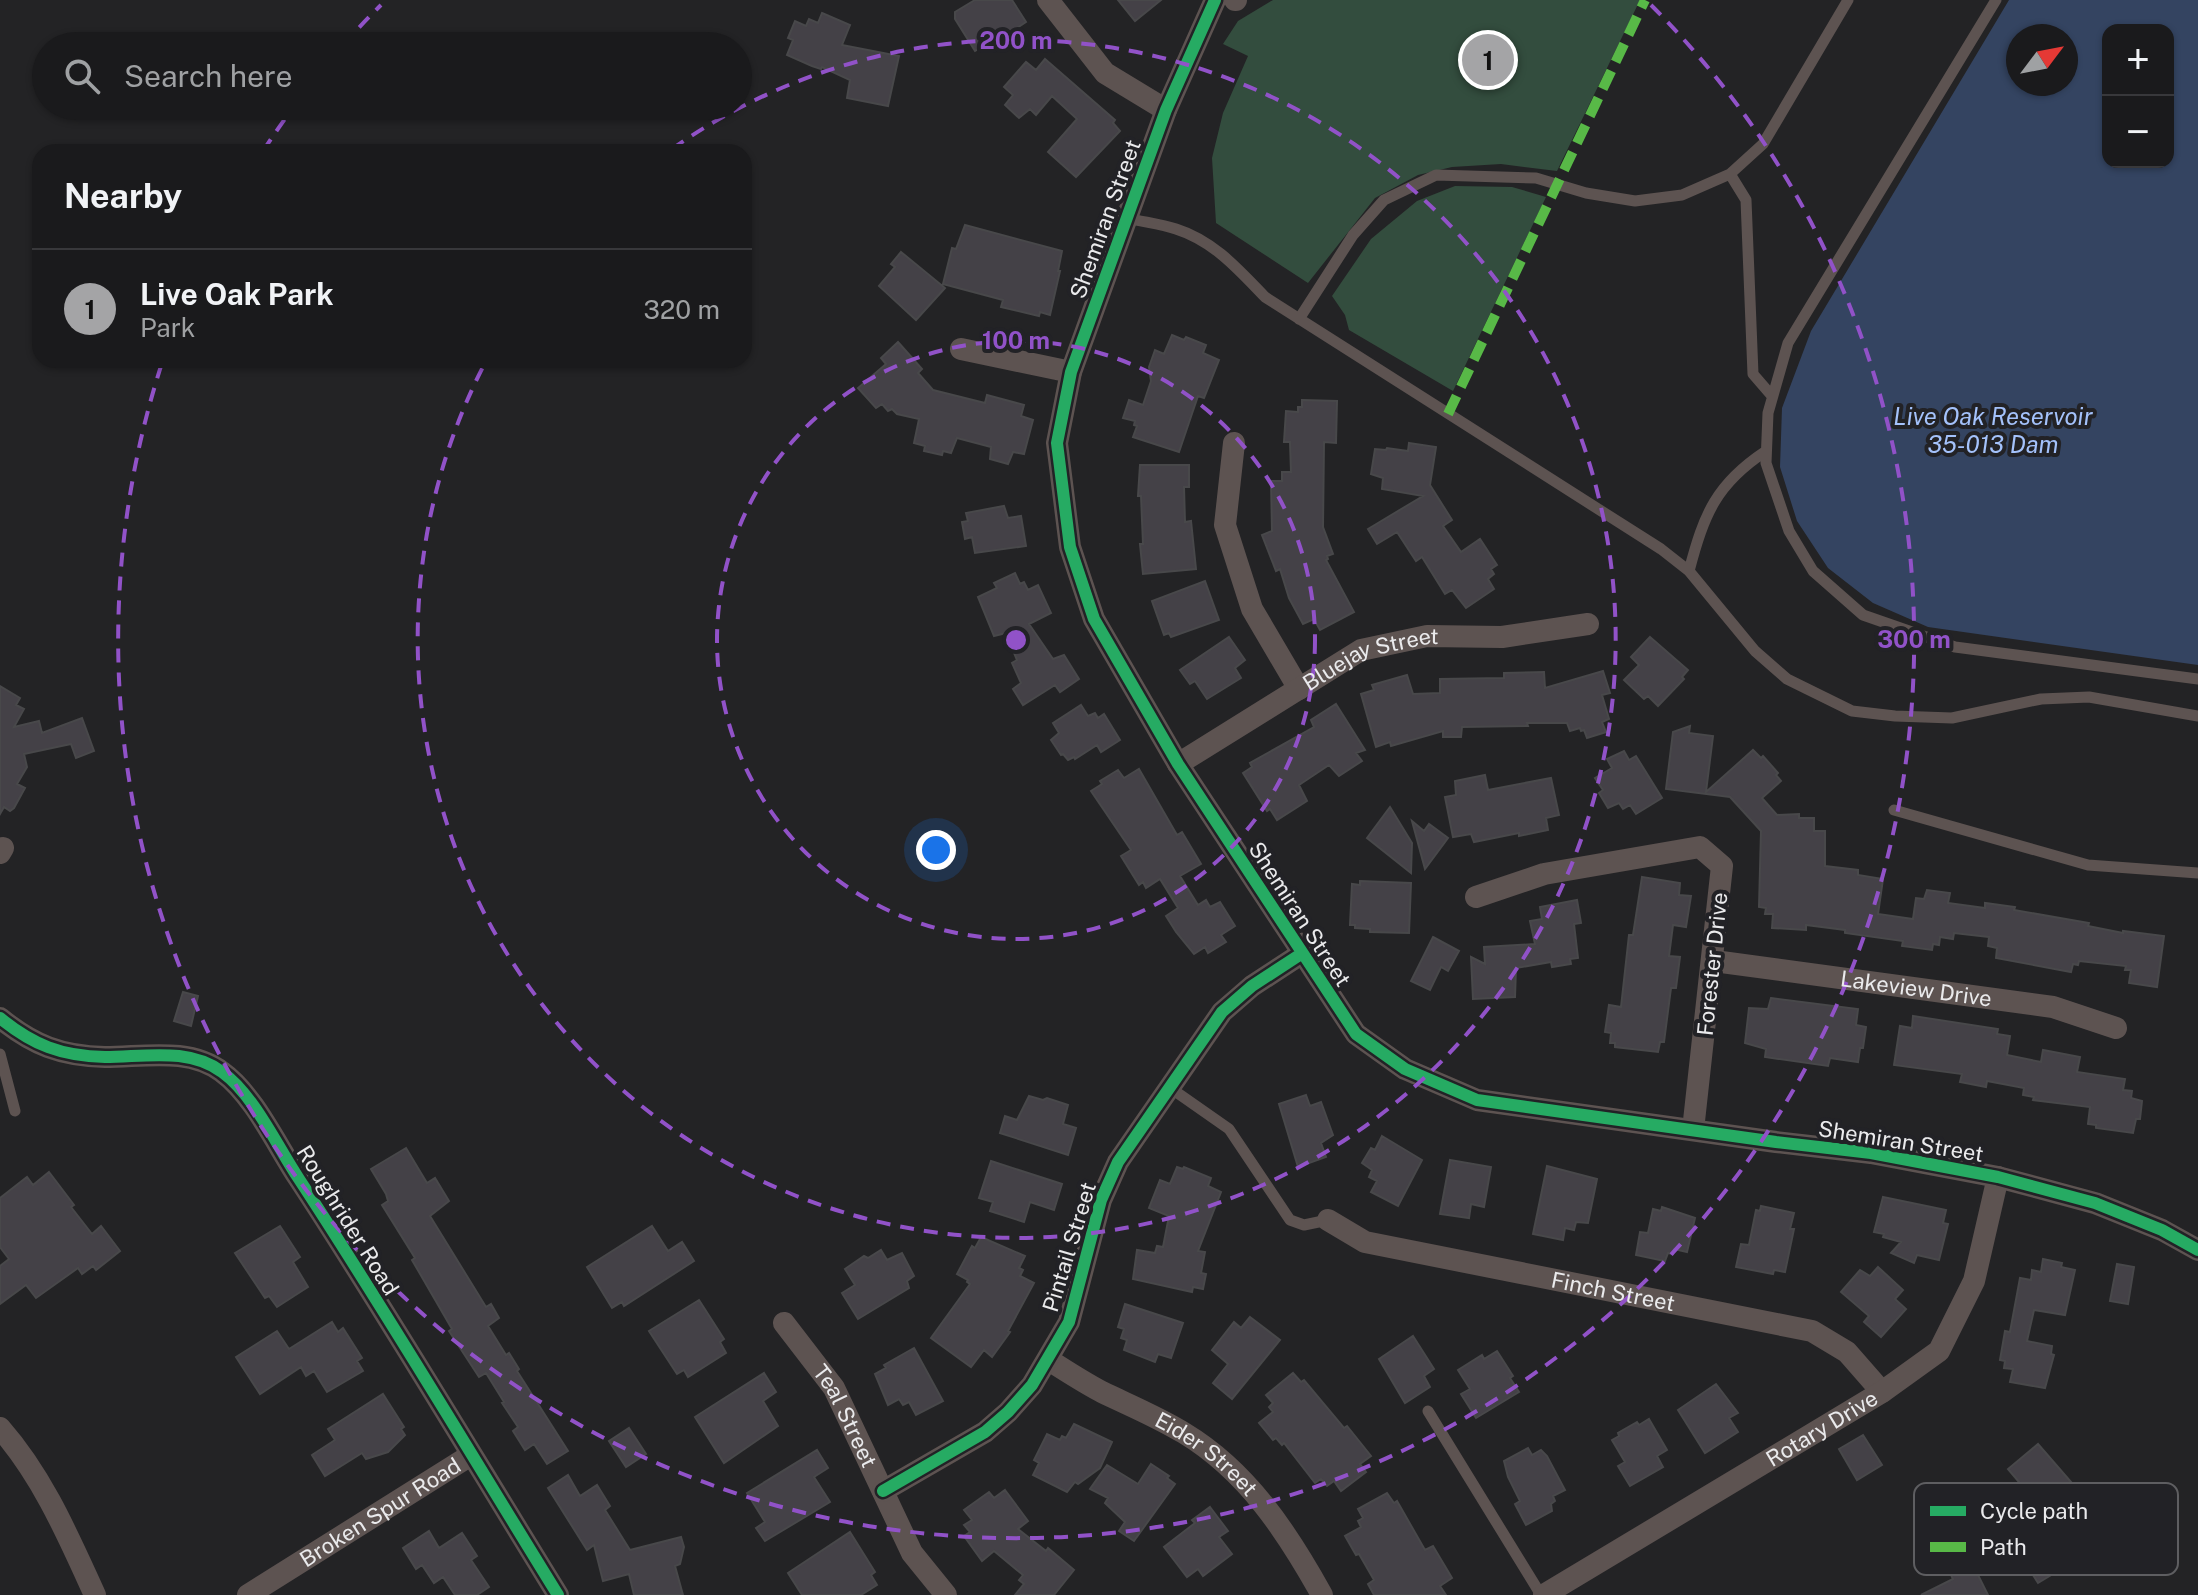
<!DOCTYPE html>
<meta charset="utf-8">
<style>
body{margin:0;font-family:"Public Sans",sans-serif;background:#232325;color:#f1f3f6}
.controls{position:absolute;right:24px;top:24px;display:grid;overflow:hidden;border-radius:16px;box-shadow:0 2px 6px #0004}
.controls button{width:72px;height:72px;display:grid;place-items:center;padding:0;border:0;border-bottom:2px solid #38383b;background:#1a1a1c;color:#f1f3f6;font:40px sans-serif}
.compass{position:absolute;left:2006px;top:24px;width:72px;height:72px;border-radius:50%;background:#1a1a1c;box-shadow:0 2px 6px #0004;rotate:58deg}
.you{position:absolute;left:936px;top:850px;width:28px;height:28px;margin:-20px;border:6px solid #fff;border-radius:50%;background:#1a73e8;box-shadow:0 0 0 12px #1a73e833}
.badge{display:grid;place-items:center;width:52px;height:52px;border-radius:50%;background:#a4a4a6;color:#111;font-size:26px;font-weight:700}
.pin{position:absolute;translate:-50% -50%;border:4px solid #fff;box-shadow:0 2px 8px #0006}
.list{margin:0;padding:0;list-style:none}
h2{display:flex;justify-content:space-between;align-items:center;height:104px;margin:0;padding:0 32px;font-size:34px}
h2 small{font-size:26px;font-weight:400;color:#9fa1a3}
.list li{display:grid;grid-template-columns:52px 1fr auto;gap:24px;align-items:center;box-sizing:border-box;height:120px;padding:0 32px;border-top:2px solid #38383b}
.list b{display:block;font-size:30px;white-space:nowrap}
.list p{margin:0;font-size:26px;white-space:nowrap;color:#9fa1a3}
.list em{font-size:26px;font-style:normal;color:#9fa1a3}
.icon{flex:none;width:44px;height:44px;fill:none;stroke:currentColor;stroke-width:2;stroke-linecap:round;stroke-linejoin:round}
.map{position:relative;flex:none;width:2198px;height:1595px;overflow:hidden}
.search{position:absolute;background:#1a1a1c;box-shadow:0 2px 6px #0004;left:32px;top:32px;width:720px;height:88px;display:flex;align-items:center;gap:20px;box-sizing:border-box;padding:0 28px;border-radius:44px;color:#9fa1a3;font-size:30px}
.panel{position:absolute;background:#1a1a1c;box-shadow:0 2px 6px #0004;left:32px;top:144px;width:720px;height:224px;border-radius:24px}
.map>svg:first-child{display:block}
</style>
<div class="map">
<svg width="2198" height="1595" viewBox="0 0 2198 1595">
<rect width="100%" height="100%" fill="#232325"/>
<!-- green -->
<path fill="#334d3e" d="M1273,0H1640L1557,171L1501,164L1452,167L1418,175L1375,198L1308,283L1216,223L1212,158L1223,113L1248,56L1223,44L1238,21Z
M1455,186L1512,187L1546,197L1453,391L1349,330L1345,315L1332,296L1371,239L1417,201Z"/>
<!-- water -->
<path fill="#344461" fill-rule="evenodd" d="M2009,0H2198V665L1928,627L1873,603L1828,568L1797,521L1780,467L1782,408L1811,331ZM2108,30H2168V162H2108ZM2018,36H2066V84H2018Z"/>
<!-- building -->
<path fill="#444147" stroke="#48484a" stroke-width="2" d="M975,0H1012L1026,22L984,50L982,47L975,51L955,19V12Z
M1118,0H1161L1135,21Z
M822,13L850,25L842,45L899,56L888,106L847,98L850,80L822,67L821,69L812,66L787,55L793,40L788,38L795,21L806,26L809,19L818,23Z
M1045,59L1115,120L1113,123L1120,131L1076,177L1048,152L1077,119L1052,96L1036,115L1030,109L1019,118L1005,105L1013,95L1004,87L1026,62L1036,70Z
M965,225L1062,251L1058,271H1060L1050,315L1040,312L1039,316L1001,307L1003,300L943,284L952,248L956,249Z
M901,252L945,288L916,320L879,286L895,267L891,264Z
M1172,335L1184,340L1186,337L1206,345L1203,353L1219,360L1204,398L1198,396L1179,452L1133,437L1137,426L1134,425L1135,421L1123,418L1129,400L1143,405L1151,381L1149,367L1155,350L1164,354Z
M898,342L922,369L918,373L933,390L985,403L987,395L1024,405L1021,416L1033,420L1024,454L1013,452L1008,464L990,459L991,447L957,438L951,453L943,451L942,455L924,451L925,446L914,443L919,419L897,414L892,409L888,411L882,404L876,408L858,388L886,364L881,358Z
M1302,400L1337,401L1336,443L1324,442L1323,527L1333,554L1327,556L1328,559L1326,560L1354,612L1320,630L1314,619L1303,624L1289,598L1280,569L1276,571L1262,535L1272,531L1271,481H1282V472H1291L1290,442H1284L1286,411L1298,412V407H1302Z
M1409,443L1436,447L1430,485L1452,520L1443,526L1461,552L1480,539L1497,565L1491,569L1494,574L1488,579L1494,589L1466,608L1452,590L1445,594L1422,557L1416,561L1397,532L1377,544L1368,529L1423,496L1382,489L1383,478L1371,474L1375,449L1386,450L1387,448L1408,451Z
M1140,465H1189V487H1184L1185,522L1191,521L1196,569L1143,574L1140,544H1143L1141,496H1138Z
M1004,506L1008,518L1021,516L1026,546L975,553L972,537L965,539L962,522L968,521L966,513Z
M1015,573L1020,584L1024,582L1028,590L1038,585L1051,613L1029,624L1053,659L1064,655L1079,679L1060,692L1055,685L1023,705L1013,689L1021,683L1012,663L1017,660L1006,633L994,636L978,597L997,588L994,583Z
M1205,581L1219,620L1171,637L1169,633L1164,635L1152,601Z
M1229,637L1245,660L1235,668L1241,678L1207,699L1195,681L1190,684L1180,670Z
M1650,637L1688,670L1682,677L1684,679L1658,706L1648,696L1644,699L1624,680L1639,665L1631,657Z
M1603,671L1610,693L1602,695L1609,719L1602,722L1606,732L1587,738L1584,730L1581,731L1580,728L1570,731L1567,723H1527L1528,726L1462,727L1461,737H1443V731L1391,746L1390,742L1376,747L1361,694L1374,690L1372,685L1407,675L1413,694L1440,693V679L1504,678V673L1544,672L1545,688Z
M0,686L20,698L16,705L24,709L14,727L39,721L42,733L82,718L94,751L76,758L71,744L24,754L27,767L17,784L25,788L14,808L10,811L4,807L0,814Z
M1336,704L1365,750L1356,753L1362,761L1339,776L1329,765L1299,785L1307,801L1277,820L1270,809L1267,811L1243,773L1252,767L1250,763L1314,727L1311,720Z
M1081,705L1088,716L1095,713L1098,718L1104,714L1120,740L1101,752L1097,745L1075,759L1074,757L1068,760L1063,754L1061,755L1051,740L1059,733L1053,723Z
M1690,726L1689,733L1713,736L1706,792L1753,750L1761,758L1763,756L1778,773L1776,775L1781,781L1762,798L1777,815L1799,814V818H1814V831H1825V866L1858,870V875L1883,879L1878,914L1913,919L1916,898L1924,899L1927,890L1950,893L1948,903L1985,908V903L2015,907L2014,910L2089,923L2088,926L2123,933V931L2164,936L2157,987L2129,983L2131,970H2125L2126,966L2079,961L2078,965L2073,964L2071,972L1996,958L1997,948L1988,946L1989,937L1954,933L1953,939L1940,937L1939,945L1933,944L1932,950L1902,946L1903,941L1845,933V930L1806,925V930L1772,928L1773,914H1765L1766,908L1759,907L1761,831L1730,797L1666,789L1673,732Z
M1624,751L1629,760L1636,756L1662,798L1636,814L1630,805L1623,809L1619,803L1608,808L1599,793L1603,790L1595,778L1612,768L1607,759Z
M1139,769L1177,835L1182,832L1201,864L1180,876L1198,905L1206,900L1210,907L1220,902L1235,926L1221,935L1226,942L1208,953L1205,947L1194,954L1176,932L1166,916L1178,908L1160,879L1146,888L1143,882L1139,885L1121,856L1131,850L1091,791L1102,784L1100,781L1118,770L1124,778Z
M1485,775L1488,790L1551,778L1559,815L1546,818L1548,830L1519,836V833L1474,842L1471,834L1453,837L1445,797L1456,795L1455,781Z
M1390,807L1412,843L1411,873L1367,838Z
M1412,821L1424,831L1429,824L1448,838L1425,869Z
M1642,877L1680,883L1679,895L1691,896L1686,927L1673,925L1669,956L1680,957L1676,988H1671L1664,1042H1660L1658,1052L1615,1047V1043H1610L1611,1033L1605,1032L1609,1005L1621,1007L1629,935H1633Z
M1360,881L1411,883L1409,933L1370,932V929L1355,928V925H1350L1352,884L1360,885Z
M1577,900L1581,923L1574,924L1578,958L1570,959L1571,964L1552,967L1551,962L1516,968L1515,997L1473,999L1471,957L1485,964L1484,947L1535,944L1530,921L1542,919L1540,907Z
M1433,937L1459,951L1448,971L1441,967L1430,990L1411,981Z
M183,992L198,996L191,1026L174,1021Z
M1771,998L1858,1009L1856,1025L1866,1027L1863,1048H1860L1858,1062L1830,1058L1828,1066L1765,1057L1766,1049L1745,1043L1749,1008L1768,1009Z
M1913,1016L1998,1029L1997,1034L2010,1036L2007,1055L2041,1062L2043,1050L2080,1057L2077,1072L2125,1079L2123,1090L2132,1091L2131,1098L2142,1101L2140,1119H2136L2133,1133L2096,1128V1125L2088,1124L2090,1107L2033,1100L2034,1097L2023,1095L2024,1088L1987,1081L1986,1087L1960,1082L1962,1074L1894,1065L1900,1026L1912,1028Z
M1306,1095L1310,1106L1321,1102L1333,1135L1321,1143L1326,1157L1298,1167L1279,1104Z
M1029,1096L1043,1100L1047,1098L1068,1105L1063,1124L1076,1128L1068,1155L1000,1133L1005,1116L1017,1120Z
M1382,1136L1422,1160L1398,1206L1371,1192L1377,1181L1369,1177L1372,1170L1362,1163L1371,1148L1375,1150Z
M406,1148L427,1183L435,1178L449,1201L430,1216L486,1307L491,1304L499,1318L488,1326L506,1355L509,1353L519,1369L517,1371L568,1451L547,1464L534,1444L525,1450L513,1431L518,1427L502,1403L504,1402L486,1373L479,1377L449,1331L452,1329L412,1260L415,1258L382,1205L388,1201L386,1194L371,1169Z
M1450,1160L1491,1167L1484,1207L1471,1204L1469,1218L1440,1214Z
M991,1161L1062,1184L1054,1210L1030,1202L1024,1222L990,1211L993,1202L979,1198Z
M1547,1166L1597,1179L1588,1223L1576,1222L1574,1230L1565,1228L1563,1240L1533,1234Z
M1177,1167L1183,1169L1184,1167L1211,1178L1208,1186L1221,1192L1198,1251L1205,1252L1201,1273L1206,1274L1203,1289L1193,1287L1192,1292L1133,1279L1137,1250L1155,1253L1157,1246L1163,1247L1169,1216L1149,1208L1160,1180L1170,1184Z
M49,1172L74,1205L71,1207L92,1234L101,1226L120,1251L96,1270L93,1266L82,1274L78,1268L36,1298L26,1285L0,1304V1266L9,1259L0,1247V1198L27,1177L33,1185Z
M1883,1197L1946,1210L1943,1223L1948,1224L1939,1260L1917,1255L1914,1263L1891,1253L1901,1242L1883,1237L1884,1234L1874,1232Z
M1761,1206L1794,1213L1790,1229H1794L1785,1272L1774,1270L1773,1274L1736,1267L1741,1244L1749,1245L1756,1210L1760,1211Z
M1662,1207L1695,1218L1687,1252L1674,1249L1673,1254L1668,1253L1665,1261L1636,1255L1640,1232L1648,1233L1653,1209L1661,1211Z
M280,1226L300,1257L293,1262L308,1287L277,1307L269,1296L265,1298L235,1253Z
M652,1226L668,1251L682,1242L694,1261L624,1306L622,1302L612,1308L587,1267Z
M981,1237L1025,1256L1019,1268L1023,1270L1020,1276L1034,1283L1008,1331L1010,1332L992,1357L984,1350L971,1367L931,1338L970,1284L967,1282L968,1280L957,1274L972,1246L975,1248Z
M881,1250L887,1260L902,1253L914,1276L907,1281L909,1288L858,1319L842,1293L855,1285L845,1269L864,1256L868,1258Z
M2043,1259L2062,1263L2061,1267L2075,1270L2065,1315L2034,1310L2027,1341L2052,1346L2051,1354L2054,1355L2045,1388L2010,1382L2013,1369L2004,1368L2005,1361L2000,1360L2005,1331L2010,1332L2020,1278L2031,1280L2032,1270L2041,1272Z
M2117,1264L2134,1267L2128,1304L2110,1301Z
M1878,1267L1903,1290L1895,1299L1906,1309L1881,1337L1864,1322L1869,1316L1841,1292L1860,1270L1870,1276Z
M699,1300L724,1339L720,1342L726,1353L688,1377L684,1370L677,1374L649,1331Z
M1125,1304L1183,1323L1171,1358L1158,1354L1155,1362L1124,1350L1127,1340L1121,1338L1124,1329L1118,1327Z
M1250,1317L1280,1340L1232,1399L1213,1383L1228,1364L1212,1350L1234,1322L1241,1328Z
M332,1322L338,1332L343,1328L362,1358L357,1361L363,1371L327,1392L314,1371L306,1376L301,1367L260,1394L236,1357L277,1331L289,1349Z
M1413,1336L1434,1369L1424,1376L1430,1387L1405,1403L1379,1359Z
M914,1348L943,1401L916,1415L909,1402L903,1405L899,1399L888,1405L875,1374L886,1368L884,1365Z
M1497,1351L1513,1376L1510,1378L1519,1392L1476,1418L1461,1394L1470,1389L1458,1370L1482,1355L1484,1359Z
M764,1373L776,1392L763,1401L778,1426L724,1463L695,1417Z
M1293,1373L1301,1382L1304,1380L1344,1428L1347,1426L1371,1456L1360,1464L1366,1472L1341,1491L1334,1481L1327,1486L1321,1479L1315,1483L1284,1443L1282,1445L1276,1438L1273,1440L1259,1423L1273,1412L1269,1407L1273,1403L1266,1395Z
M1716,1384L1738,1413L1729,1418L1738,1432L1705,1453L1678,1410Z
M383,1394L404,1427L401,1429L405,1435L388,1452L366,1459L362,1453L325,1476L312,1455L335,1440L328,1429Z
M1649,1419L1667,1450L1657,1456L1663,1467L1630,1486L1618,1466L1625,1462L1612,1440L1619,1436L1618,1433L1637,1422L1639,1425Z
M1074,1424L1112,1442L1100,1468L1078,1484L1075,1482L1067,1492L1033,1475L1039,1463L1034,1460L1047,1434L1060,1440L1062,1436L1066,1438Z
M629,1428L646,1454L626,1467L609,1441Z
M1863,1435L1882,1465L1857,1480L1839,1449Z
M2038,1444L2071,1482L2037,1514L2028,1504L2026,1506L2011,1489L2019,1482L2008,1469Z
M1528,1448L1532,1455L1541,1450L1547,1456L1565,1490L1553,1496L1555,1501L1551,1504L1552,1511L1526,1525L1515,1504L1520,1501L1508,1477L1504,1461Z
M817,1450L828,1468L814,1477L830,1502L765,1541L756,1528L765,1522L747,1493Z
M1151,1464L1169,1476L1167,1478L1175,1484L1134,1541L1119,1531L1125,1522L1105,1503L1108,1498L1090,1489L1107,1465L1138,1484Z
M568,1475L580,1496L597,1485L610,1506L605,1510L630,1550L681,1537L684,1547L680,1564L675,1566L683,1595H634L629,1574L603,1581L594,1545L587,1550L548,1488Z
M1005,1490L1028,1521L1018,1529L1046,1551L1048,1548L1074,1570L1054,1595H1015L1024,1584L1019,1580L1023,1575L994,1551L982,1561L964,1536L970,1532L964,1525L972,1520L964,1510L989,1492L994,1498Z
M1387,1493L1394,1503L1397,1501L1425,1550L1433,1546L1452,1578L1440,1586L1446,1595H1374L1368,1584L1374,1580L1359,1554L1356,1555L1345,1536L1361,1527L1358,1521L1363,1518L1358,1509Z
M1210,1507L1228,1531L1219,1537L1232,1554L1203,1576L1198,1569L1187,1577L1164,1547L1195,1523L1192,1520Z
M429,1531L439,1548L462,1533L477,1556L471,1560L489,1587L477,1595H455L443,1577L434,1583L422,1565L416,1569L403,1548Z
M850,1532L875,1572L871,1575L877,1585L861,1595H802L788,1573Z
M1961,1542L1964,1548L1971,1544L1982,1566L1975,1569L1988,1595H1921L1953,1579L1943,1558L1948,1556L1946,1549Z
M2044,1558L2053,1574L2038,1583L2028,1567Z"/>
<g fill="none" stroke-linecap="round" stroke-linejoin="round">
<!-- service -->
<path stroke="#5d5351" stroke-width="11" d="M1996,0L1788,343L1768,413L1766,463L1789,531L1813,571L1863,615L1955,647L2198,679
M1730,174L1746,200L1753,374L1772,396
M1127,218C1143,222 1161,224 1176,229C1214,241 1239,270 1265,297L1661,549L1689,571L1755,651L1787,679L1852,711L1895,716L1952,718L2041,699L2089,697L2198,716
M1299,319L1353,235L1384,200L1436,175L1536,178L1586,193L1635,201L1682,195L1730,174L1763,144L1848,0
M1689,571C1704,514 1716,484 1766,451
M1894,810L2088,865L2198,873
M0,1054L15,1111
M1169,1087L1229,1129L1290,1220L1304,1225L1328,1220
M1428,1411L1541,1595"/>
<!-- minor -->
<g stroke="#5d5351" stroke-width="22">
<path d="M1048,0L1105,73L1166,110"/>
<path d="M1215,0L1166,110L1071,372L1057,443L1070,547L1094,619L1178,764L1356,1034L1405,1069L1477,1100L1776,1142L1871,1153L1998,1177L2095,1203L2162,1230L2198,1250"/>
<path d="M1235,0H1236"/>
<path d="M961,349L1071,372"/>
<path d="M1234,443L1225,525L1252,609L1299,689"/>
<path id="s1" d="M1178,764L1361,650L1427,636L1502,637L1588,624"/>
<path d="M0,853L3,848"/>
<path d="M1476,897L1544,874L1700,847L1722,866L1693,1130"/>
<path id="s2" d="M1714,961L2053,1007L2116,1028"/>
<path d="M0,1018C33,1045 61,1056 105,1057C144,1057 189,1047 222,1072C254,1095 277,1146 299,1179C389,1316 472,1456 558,1595"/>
<path id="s3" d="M1328,1220L1365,1242L1812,1331L1847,1352L1882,1392"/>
<path id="s4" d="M784,1323L834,1388L912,1553L946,1595"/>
<path id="s5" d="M1049,1360C1066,1371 1083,1382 1102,1392C1129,1405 1158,1417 1184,1433C1247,1471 1287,1532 1322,1595"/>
<path d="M0,1428C43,1477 68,1536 95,1595"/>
<path d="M883,1491L985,1432L1008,1412L1032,1385L1069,1322L1101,1200L1118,1162L1222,1012L1252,986L1301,954"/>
<path id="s6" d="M248,1595L471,1455"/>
<path id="s7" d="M1544,1595L1882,1392L1939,1351L1974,1281L1998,1177"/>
</g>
<!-- quiet -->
<path stroke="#58b947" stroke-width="10" stroke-dasharray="20 10" stroke-linecap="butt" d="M1448,414L1645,0"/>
<!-- cycleway casing -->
<g stroke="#222226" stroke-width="17">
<path id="cycleway" d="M1215,0L1166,110L1071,372L1057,443L1070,547L1094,619L1178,764L1356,1034L1405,1069L1477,1100L1776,1142L1871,1153L1998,1177L2095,1203L2162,1230L2198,1250
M0,1018C33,1045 61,1056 105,1057C144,1057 189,1047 222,1072C254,1095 277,1146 299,1179C389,1316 472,1456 558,1595
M883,1491L985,1432L1008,1412L1032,1385L1069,1322L1101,1200L1118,1162L1222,1012L1252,986L1301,954"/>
</g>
<!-- cycleway -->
<use href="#cycleway" stroke="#26ab63" stroke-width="12"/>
</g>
<!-- distance rings -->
<g fill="none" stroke="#9152c8" stroke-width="4" stroke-dasharray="14 10">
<circle cx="1016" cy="640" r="299"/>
<path d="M672 149A599 599 0 1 1 485 363"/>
<path d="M263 151A898 898 0 0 1 290 112M343 45A898 898 0 0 1 381 5M1651 5A898 898 0 1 1 162 363"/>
</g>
<g text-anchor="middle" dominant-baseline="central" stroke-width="8" stroke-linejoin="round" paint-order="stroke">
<!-- street labels -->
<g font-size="22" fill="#eaeaec" stroke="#222226">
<text transform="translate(1105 219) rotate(-70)">Shemiran Street</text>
<text stroke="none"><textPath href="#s1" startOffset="222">Bluejay Street</textPath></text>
<text transform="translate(1300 914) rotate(57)">Shemiran Street</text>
<text transform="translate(1712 964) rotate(-84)">Forester Drive</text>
<text stroke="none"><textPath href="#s2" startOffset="204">Lakeview Drive</textPath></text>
<text transform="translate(1901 1141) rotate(9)">Shemiran Street</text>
<text transform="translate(348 1220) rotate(58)">Roughrider Road</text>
<text transform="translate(1069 1247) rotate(-73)">Pintail Street</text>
<text stroke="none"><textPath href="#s3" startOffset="296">Finch Street</textPath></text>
<text stroke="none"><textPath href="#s4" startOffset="112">Teal Street</textPath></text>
<text stroke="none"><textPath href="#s7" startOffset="324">Rotary Drive</textPath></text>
<text stroke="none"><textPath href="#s5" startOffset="184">Eider Street</textPath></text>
<text stroke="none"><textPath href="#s6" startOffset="156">Broken Spur Road</textPath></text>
</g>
<!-- water labels -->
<g font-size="24" font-style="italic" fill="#a4c2fb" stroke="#222226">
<text x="1993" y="416">Live Oak Reservoir<tspan x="1993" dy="28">35-013 Dam</tspan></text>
</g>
</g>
<!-- legend -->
<rect x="1914" y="1483" width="264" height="92" rx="12" fill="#222226" stroke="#5e5e61" stroke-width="2"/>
<rect x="1930" y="1506" width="36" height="10" fill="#26ab63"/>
<rect x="1930" y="1542" width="36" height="10" fill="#58b947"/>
<g font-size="22" fill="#eaeaec">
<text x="1980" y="1519">Cycle path</text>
<text x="1980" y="1555">Path</text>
</g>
<circle cx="1016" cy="640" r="12" fill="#9152c8" stroke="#222226" stroke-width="4"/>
<g font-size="24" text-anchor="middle" font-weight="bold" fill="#9152c8" stroke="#222226" stroke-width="8" stroke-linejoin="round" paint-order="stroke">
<text x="1016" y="49">200 m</text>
<text x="1016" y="349">100 m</text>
<text x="1914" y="648">300 m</text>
</g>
</svg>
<div class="controls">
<button>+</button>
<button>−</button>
</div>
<svg class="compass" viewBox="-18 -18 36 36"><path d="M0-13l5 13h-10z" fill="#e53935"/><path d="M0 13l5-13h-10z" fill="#9fa1a3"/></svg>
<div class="you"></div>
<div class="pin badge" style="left:1488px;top:60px">1</div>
<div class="search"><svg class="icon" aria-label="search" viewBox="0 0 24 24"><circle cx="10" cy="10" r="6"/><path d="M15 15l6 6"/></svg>Search here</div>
<section class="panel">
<h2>Nearby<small></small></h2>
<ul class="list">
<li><span class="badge">1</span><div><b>Live Oak Park</b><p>Park</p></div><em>320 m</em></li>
</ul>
</section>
</div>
